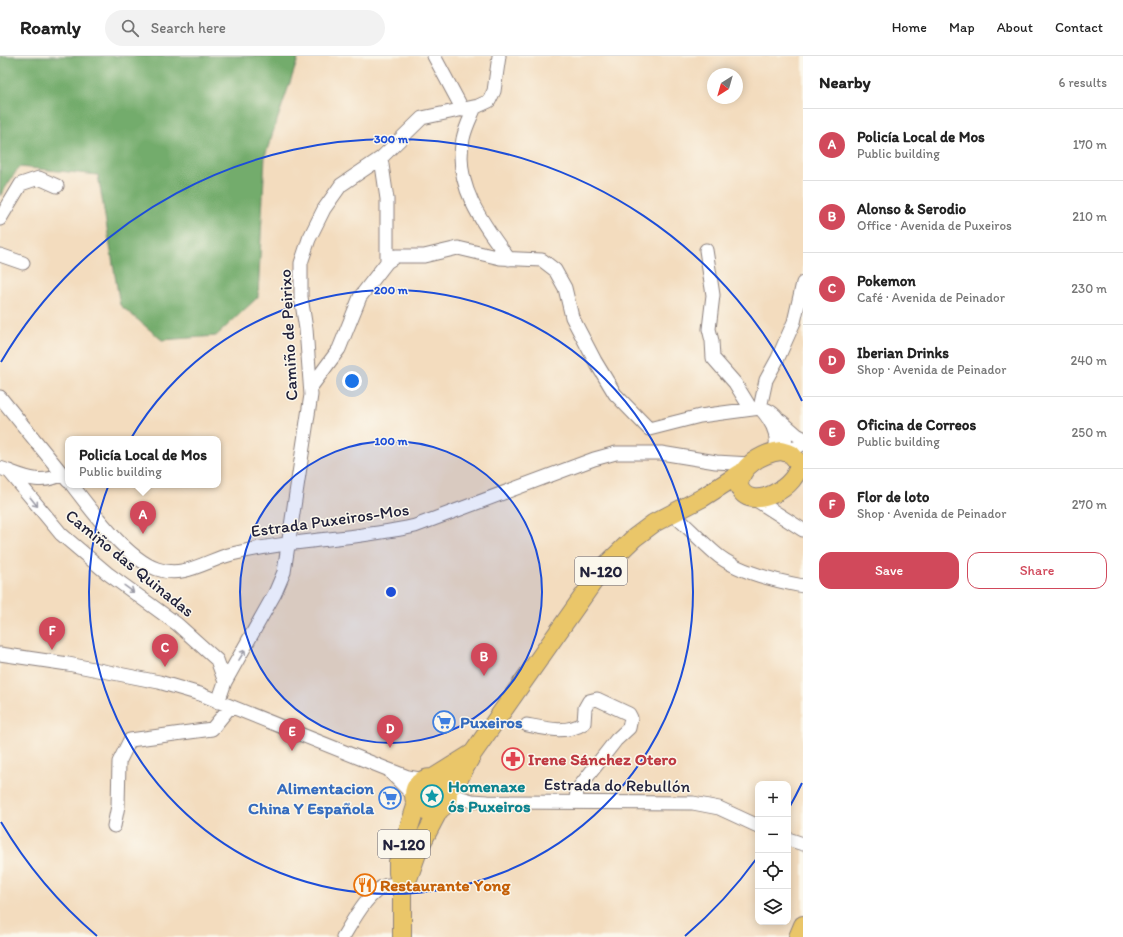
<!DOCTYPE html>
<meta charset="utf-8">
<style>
body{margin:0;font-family:Itim,sans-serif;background:#f2f2f2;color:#222}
.controls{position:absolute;right:12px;bottom:12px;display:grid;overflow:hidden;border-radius:8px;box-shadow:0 2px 10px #0003}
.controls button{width:36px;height:36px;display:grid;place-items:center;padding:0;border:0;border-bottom:1px solid #e0e0e0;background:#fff;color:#222;font:20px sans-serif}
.compass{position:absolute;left:707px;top:12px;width:36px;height:36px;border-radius:50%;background:#fff;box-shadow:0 2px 10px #0003;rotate:217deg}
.you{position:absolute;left:352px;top:325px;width:14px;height:14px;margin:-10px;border:3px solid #fff;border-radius:50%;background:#1a73e8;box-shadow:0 0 0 6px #1a73e833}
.badge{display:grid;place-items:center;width:26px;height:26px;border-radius:50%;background:#d1495b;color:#fff;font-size:13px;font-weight:700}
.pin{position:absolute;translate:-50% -33px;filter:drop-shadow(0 1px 2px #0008)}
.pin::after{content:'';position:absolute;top:21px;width:14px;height:12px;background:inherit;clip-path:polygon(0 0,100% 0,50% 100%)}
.popup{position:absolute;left:65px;top:380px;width:156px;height:52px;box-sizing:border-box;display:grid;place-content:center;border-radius:8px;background:#fff;filter:drop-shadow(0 1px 3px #0005);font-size:13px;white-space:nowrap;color:#767676}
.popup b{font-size:15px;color:#222}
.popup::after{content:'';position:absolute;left:50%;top:100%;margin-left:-8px;border:8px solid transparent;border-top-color:#fff}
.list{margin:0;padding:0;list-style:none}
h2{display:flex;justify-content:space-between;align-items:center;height:52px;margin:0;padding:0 16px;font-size:17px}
h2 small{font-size:13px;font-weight:400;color:#767676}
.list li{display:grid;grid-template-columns:26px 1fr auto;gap:12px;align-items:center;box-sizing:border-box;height:72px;padding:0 16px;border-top:1px solid #e0e0e0}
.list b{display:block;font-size:15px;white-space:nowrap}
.list p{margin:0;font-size:13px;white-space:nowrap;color:#767676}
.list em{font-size:13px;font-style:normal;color:#767676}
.actions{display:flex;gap:8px;padding:12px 16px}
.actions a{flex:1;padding:9px 0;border:1px solid #d1495b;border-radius:12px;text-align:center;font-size:14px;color:#d1495b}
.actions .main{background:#d1495b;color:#fff}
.icon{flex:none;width:22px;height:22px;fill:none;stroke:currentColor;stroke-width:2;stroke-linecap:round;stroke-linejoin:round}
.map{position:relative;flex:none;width:803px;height:881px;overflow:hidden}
header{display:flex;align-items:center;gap:24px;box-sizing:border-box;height:56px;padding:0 20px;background:#fff;border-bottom:1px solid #e0e0e0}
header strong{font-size:19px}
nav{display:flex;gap:22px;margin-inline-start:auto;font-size:14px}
.search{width:280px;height:36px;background:#f2f2f2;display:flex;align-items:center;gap:10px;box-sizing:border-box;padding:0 14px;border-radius:22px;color:#767676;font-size:15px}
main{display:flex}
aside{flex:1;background:#fff}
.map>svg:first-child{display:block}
</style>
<header>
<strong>Roamly</strong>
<div class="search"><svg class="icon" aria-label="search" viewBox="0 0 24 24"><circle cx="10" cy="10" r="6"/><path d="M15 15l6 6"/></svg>Search here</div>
<nav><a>Home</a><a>Map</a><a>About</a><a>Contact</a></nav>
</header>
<main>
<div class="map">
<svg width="803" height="881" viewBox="0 0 803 881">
<rect width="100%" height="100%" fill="#fbf7ec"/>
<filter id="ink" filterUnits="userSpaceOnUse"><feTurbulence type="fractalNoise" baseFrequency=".025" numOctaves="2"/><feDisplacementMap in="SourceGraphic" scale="8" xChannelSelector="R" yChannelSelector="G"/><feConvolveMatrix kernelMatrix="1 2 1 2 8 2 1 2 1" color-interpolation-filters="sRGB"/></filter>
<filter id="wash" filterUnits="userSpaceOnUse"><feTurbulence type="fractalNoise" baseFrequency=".012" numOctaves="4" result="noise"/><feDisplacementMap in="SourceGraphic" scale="16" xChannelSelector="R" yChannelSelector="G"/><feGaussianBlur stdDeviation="0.9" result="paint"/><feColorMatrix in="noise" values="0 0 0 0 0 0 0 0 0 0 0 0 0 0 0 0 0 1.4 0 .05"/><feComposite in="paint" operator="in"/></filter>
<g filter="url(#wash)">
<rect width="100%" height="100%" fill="#f3dcbe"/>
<!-- forest -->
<path fill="#73ac6c" stroke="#4a6754" d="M0,0H299L265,100L258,241L216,280L162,284L120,249L98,119L19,111L0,140Z"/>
</g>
<g filter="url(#ink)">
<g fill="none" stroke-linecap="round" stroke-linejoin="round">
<!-- minor casing -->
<g stroke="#8a7f7c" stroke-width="15">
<path id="minor" d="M434,0L463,54
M475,51C471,61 465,72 463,83C453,129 483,168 509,203
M381,102L387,143V206
M0,163L21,128L39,122L57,130
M706,194L713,239L709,273L712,285L713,302L735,327L751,353
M0,199L23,207
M311,331L339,293L360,241L387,206L396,200H424L458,192L500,202L542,204L555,214L565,232L572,261L595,305L615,338L649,373L700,360L760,352L766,324L778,302L794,266L803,227
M0,341L68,425
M781,365L797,379L803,382
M774,396C781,380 771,364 760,352C782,356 785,377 787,396L803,388
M0,412C23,420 39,430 63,418
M9,415L61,478L107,517L177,568L217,604L225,626
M72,429C92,455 126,502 157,513C184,523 207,504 232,498C292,483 355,484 415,470L594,403L616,397H661L716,406L750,408
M753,442L803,474
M672,457C687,470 700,484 715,497C735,515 776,525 803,530
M0,598L68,608L159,626L200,638L387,713L408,721L425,724
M218,646L225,626L275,537L284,516L311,339L306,273L301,241V207L309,183L324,153L341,129L381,102L422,62L478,50L489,45L494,35L499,0
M527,669C547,673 567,678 584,667L585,652L589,645L597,643L629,658L631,662L629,672L616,684L577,734L576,746
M391,717L415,741
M448,738L472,745L488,746L693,747L719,752L758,770
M114,770L118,750L119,706L130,684L212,673L230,651
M788,783L803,788
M343,881C353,865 368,835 387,829C391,828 397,829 402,830"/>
</g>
<!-- highway casing -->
<g stroke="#8a7f7c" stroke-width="20">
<path id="highway" d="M781,395L791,398L798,406C802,430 748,459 739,430C739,410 763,397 781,395Z
M433,722L473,697L603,512L634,482L654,467L702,442L741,417
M414 739a17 17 0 1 1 34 0a17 17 0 1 1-34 0Z
M447,733L457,726L472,699
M402,830L409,820L419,792L439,754
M402,881V830L398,817V806L417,747
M798,881L803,869"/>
</g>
<!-- minor -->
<use href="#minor" stroke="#fff" stroke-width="13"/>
<!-- highway -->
<use href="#highway" stroke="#eac669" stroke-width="18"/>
</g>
<!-- one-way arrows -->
<defs><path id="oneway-shaft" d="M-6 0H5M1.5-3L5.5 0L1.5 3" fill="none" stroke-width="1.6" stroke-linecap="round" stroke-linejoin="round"/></defs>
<g stroke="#9c9ca7">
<use href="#oneway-shaft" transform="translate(34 446) rotate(51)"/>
<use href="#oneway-shaft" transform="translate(129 533) rotate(36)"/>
<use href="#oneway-shaft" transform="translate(242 599) rotate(-59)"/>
</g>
</g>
<!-- distance rings -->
<circle cx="391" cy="536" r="151" fill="#1d4ed8" fill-opacity=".12"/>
<g fill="none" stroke="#1d4ed8" stroke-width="2">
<circle cx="391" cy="536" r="151"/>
<circle cx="391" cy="536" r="302"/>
<path d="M802 727A453 453 0 0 1 789 752M757 802A453 453 0 0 1 685 880M97 880A453 453 0 0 1 1 766M1 306A453 453 0 0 1 802 345"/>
</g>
<!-- icons -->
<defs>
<g id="supermarket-ring" transform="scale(1.15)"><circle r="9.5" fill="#fbf7ec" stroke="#3f7fe0" stroke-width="1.5"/><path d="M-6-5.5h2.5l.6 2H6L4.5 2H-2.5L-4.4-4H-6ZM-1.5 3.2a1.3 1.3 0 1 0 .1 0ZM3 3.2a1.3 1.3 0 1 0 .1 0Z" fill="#3f7fe0"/></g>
<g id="pharmacy-ring" transform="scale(1.15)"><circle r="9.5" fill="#fbf7ec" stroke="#e0444e" stroke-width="1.5"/><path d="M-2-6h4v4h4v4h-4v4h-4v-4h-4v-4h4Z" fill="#e0444e"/></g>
<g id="sight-ring" transform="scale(1.15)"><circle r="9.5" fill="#fbf7ec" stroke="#0f9aa8" stroke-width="1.5"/><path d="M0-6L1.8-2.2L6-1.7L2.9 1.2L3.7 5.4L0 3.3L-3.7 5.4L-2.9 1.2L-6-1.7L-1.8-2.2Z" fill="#0f9aa8"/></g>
<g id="restaurant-ring" transform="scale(1.15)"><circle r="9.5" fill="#fbf7ec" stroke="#e8710a" stroke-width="1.5"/><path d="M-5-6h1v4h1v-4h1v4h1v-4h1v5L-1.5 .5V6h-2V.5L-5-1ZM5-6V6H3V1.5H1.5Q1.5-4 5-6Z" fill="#e8710a"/></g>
</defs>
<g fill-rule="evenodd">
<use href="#supermarket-ring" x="444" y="666"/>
<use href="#pharmacy-ring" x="513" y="703"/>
<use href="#sight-ring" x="432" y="740"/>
<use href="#supermarket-ring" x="390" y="742"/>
<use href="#restaurant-ring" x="365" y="829"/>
</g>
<g text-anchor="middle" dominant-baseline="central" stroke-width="3" stroke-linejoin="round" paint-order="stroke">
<!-- shield labels -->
<g fill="#fbf7ec" stroke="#636270" stroke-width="1">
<rect x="575" y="501" width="52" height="28" rx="3"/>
<rect x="378" y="774" width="52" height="28" rx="3"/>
</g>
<g font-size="16" font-weight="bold" fill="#22223b">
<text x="601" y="515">N-120</text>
<text x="404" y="788">N-120</text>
</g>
<!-- street labels -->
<g font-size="17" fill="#22223b" stroke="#fbf7ec">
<text transform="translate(288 279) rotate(-93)">Camiño de Peirixo</text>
<text transform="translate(330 464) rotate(-8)">Estrada Puxeiros-Mos</text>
<text transform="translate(130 507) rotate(39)">Camiño das Quinadas</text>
<text transform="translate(617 729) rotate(1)">Estrada do Rebullón</text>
</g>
<!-- shop labels -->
<g font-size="17" font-weight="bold" fill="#366cbe" stroke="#fbf7ec" text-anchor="start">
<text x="460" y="666">Puxeiros</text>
<text x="374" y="732" text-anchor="end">Alimentacion<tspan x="374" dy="20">China Y Española</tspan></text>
</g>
<!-- health labels -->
<g font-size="17" font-weight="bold" fill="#be3a42" stroke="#fbf7ec" text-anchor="start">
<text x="528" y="703">Irene Sánchez Otero</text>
</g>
<!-- culture labels -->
<g font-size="17" font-weight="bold" fill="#0d838f" stroke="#fbf7ec" text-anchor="start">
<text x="448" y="730">Homenaxe<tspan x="448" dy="20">ós Puxeiros</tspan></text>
</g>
<!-- food labels -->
<g font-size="17" font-weight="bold" fill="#c56008" stroke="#fbf7ec" text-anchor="start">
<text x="380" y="829">Restaurante Yong</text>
</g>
</g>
<circle cx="391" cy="536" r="6" fill="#1d4ed8" stroke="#fbf7ec" stroke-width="2"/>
<g font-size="12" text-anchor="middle" font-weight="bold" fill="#1d4ed8" stroke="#fbf7ec" stroke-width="3" stroke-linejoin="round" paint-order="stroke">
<text x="391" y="87">300 m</text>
<text x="391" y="238">200 m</text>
<text x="391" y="389">100 m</text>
</g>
</svg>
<div class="controls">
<button>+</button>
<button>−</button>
<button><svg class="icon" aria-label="locate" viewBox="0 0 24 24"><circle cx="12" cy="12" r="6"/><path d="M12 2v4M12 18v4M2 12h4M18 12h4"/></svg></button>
<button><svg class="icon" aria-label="layers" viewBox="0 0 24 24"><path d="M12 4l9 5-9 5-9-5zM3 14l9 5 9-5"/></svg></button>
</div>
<svg class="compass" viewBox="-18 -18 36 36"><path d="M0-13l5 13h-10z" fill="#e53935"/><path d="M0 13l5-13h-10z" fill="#767676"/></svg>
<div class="you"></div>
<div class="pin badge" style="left:143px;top:478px">A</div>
<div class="popup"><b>Policía Local de Mos</b>Public building</div>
<div class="pin badge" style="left:484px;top:620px">B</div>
<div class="pin badge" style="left:165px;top:611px">C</div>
<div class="pin badge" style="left:390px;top:692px">D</div>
<div class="pin badge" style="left:292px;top:695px">E</div>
<div class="pin badge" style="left:52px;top:594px">F</div>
</div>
<aside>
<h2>Nearby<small>6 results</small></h2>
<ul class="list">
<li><span class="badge">A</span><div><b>Policía Local de Mos</b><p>Public building</p></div><em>170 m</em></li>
<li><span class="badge">B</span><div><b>Alonso &amp; Serodio</b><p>Office · Avenida de Puxeiros</p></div><em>210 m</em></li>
<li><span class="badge">C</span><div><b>Pokemon</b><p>Café · Avenida de Peinador</p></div><em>230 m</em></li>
<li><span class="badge">D</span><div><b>Iberian Drinks</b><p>Shop · Avenida de Peinador</p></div><em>240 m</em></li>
<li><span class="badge">E</span><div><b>Oficina de Correos</b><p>Public building</p></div><em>250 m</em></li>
<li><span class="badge">F</span><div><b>Flor de loto</b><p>Shop · Avenida de Peinador</p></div><em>270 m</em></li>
</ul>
<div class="actions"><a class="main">Save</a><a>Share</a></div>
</aside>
</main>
